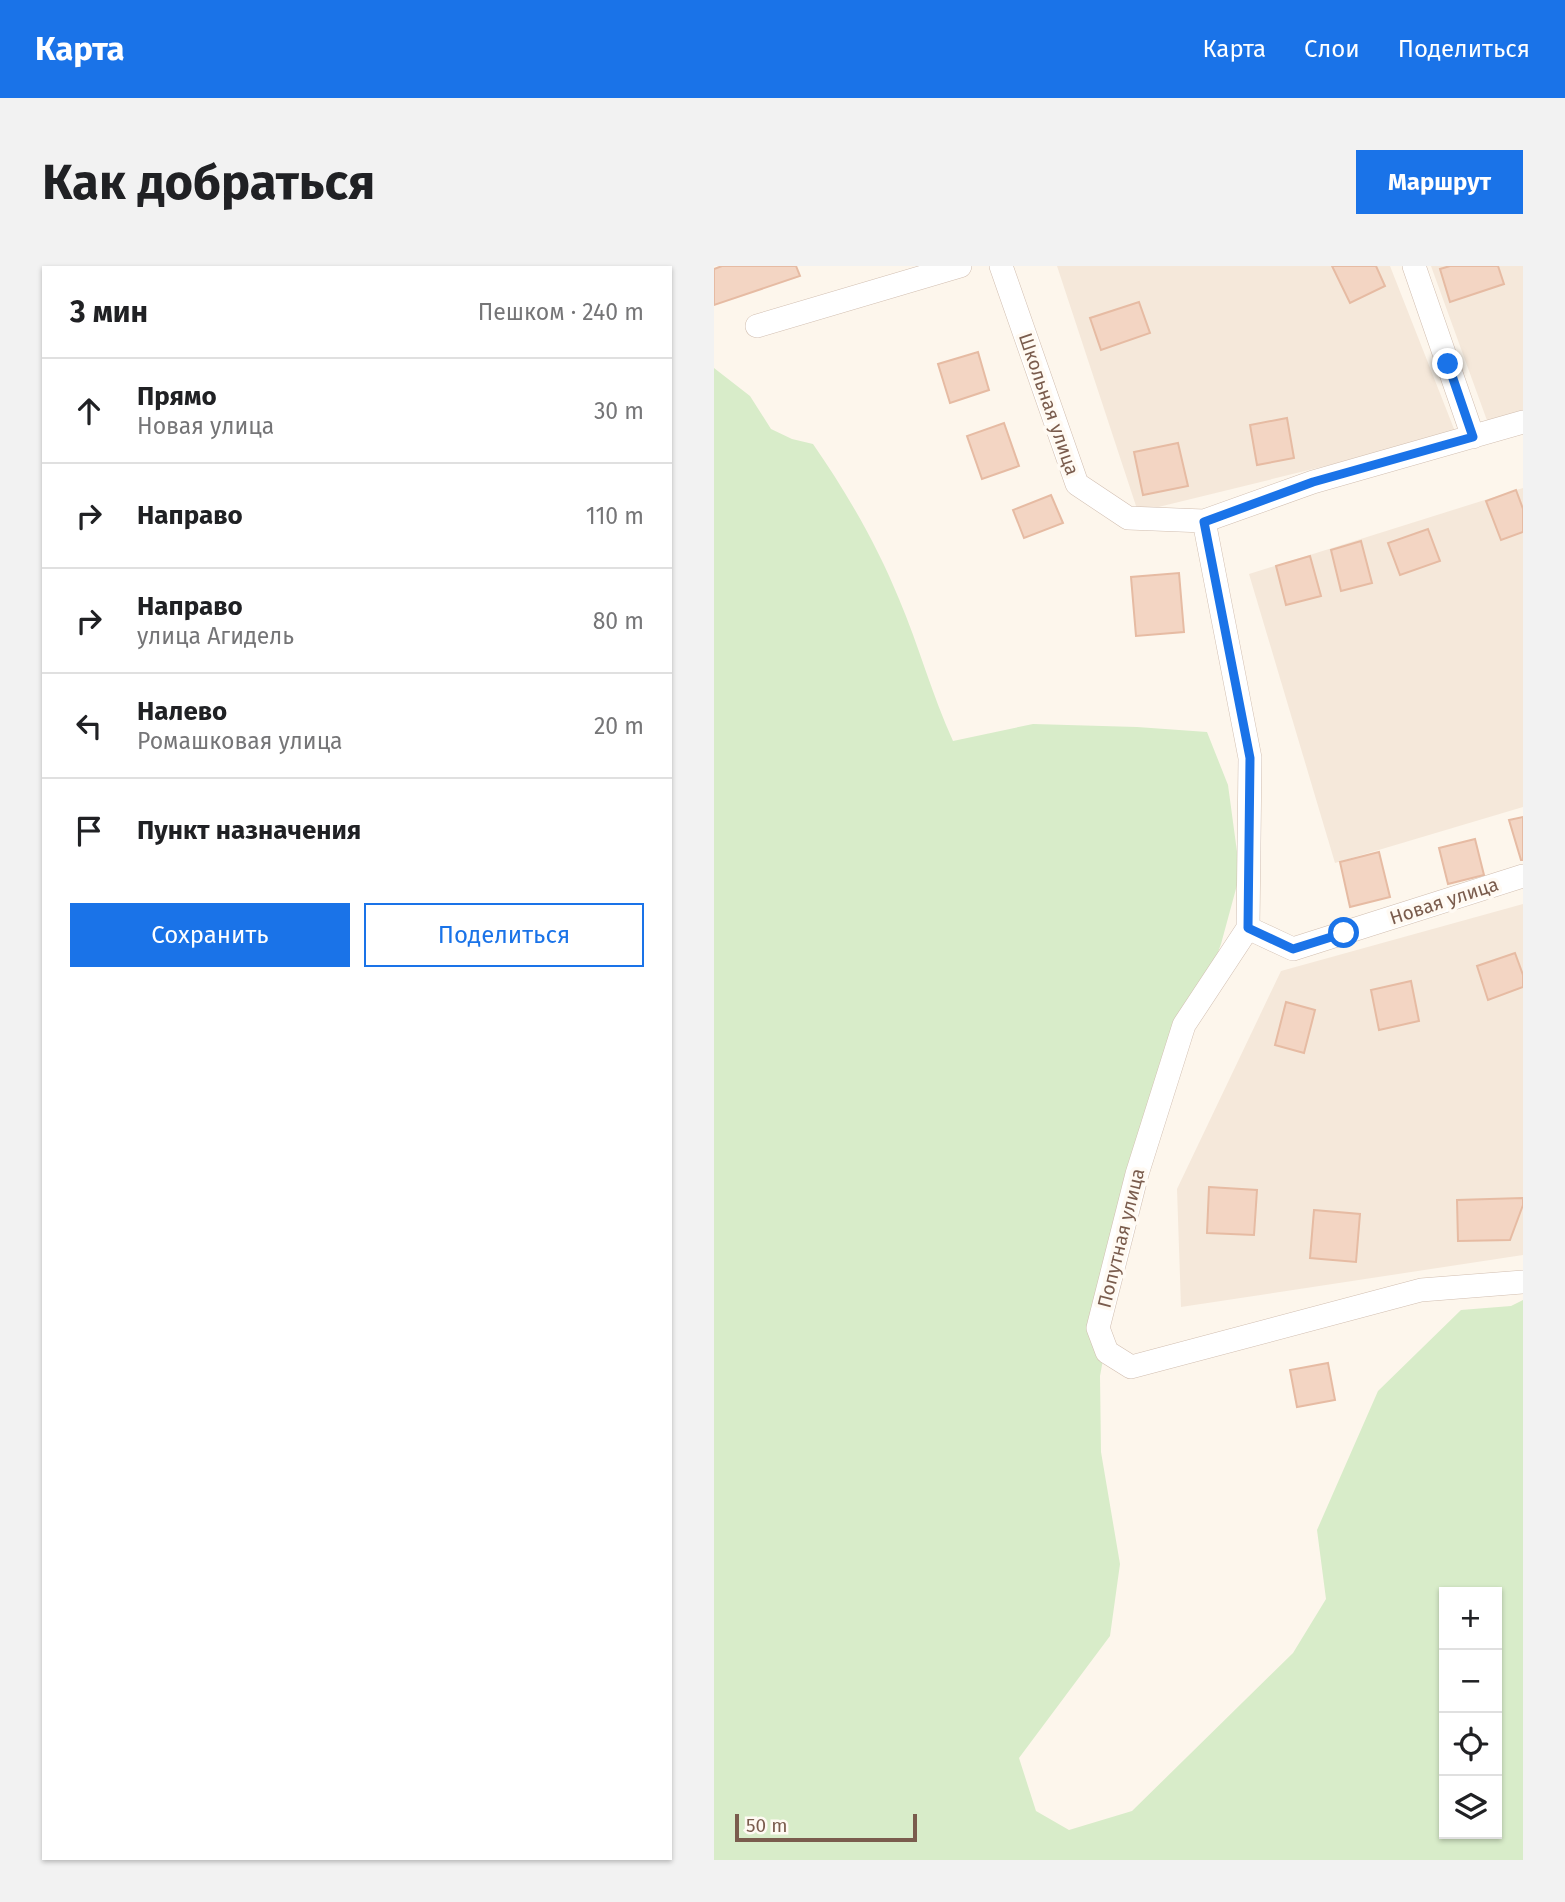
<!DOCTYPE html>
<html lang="ru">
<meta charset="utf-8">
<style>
body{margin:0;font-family:"Fira Sans",sans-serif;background:#f2f2f2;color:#202124}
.controls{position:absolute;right:21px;bottom:21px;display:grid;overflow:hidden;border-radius:0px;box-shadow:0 2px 5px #0004}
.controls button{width:63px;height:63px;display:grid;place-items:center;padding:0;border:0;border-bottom:2px solid #e0e0e0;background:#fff;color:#202124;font:35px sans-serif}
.scale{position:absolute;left:21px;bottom:18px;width:182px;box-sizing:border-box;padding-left:7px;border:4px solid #7a5c4d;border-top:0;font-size:19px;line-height:24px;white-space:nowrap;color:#7a5c4d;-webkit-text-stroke:5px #fffaf3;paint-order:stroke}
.stop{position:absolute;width:21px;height:21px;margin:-16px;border:5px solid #1a73e8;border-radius:50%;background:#fff}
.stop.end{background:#1a73e8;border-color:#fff;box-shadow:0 2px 7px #0008}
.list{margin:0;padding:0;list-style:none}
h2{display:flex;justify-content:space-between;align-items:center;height:91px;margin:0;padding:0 28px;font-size:30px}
h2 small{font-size:23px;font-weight:400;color:#757577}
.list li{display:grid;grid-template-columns:46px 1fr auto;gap:21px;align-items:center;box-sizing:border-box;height:105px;padding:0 28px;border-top:2px solid #e0e0e0}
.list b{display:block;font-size:26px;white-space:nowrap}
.list p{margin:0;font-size:23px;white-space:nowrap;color:#757577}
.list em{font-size:23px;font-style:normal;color:#757577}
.actions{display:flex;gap:14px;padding:21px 28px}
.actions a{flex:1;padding:16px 0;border:2px solid #1a73e8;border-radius:0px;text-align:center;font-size:24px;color:#1a73e8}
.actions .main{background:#1a73e8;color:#fff}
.icon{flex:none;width:38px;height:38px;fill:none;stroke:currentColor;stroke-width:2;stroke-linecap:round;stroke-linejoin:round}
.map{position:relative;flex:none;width:809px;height:1594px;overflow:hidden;border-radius:0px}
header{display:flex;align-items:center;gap:42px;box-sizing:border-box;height:98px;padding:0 35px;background:#1a73e8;color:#fff}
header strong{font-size:33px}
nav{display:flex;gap:38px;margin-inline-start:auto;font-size:24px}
.intro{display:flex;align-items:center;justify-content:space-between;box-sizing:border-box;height:168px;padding:0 42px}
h1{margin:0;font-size:49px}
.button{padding:18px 32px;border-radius:0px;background:#1a73e8;color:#fff;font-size:24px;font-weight:700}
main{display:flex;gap:42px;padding:0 42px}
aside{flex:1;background:#fff;border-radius:0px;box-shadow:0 2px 5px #0004}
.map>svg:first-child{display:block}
</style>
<header>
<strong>Карта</strong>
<nav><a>Карта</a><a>Слои</a><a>Поделиться</a></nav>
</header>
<div class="intro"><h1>Как добраться</h1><a class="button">Маршрут</a></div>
<main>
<aside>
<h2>3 мин<small>Пешком · 240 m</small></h2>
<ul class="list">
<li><svg class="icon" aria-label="ahead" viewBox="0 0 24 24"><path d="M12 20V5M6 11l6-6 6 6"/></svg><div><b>Прямо</b><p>Новая улица</p></div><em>30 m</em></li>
<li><svg class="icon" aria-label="right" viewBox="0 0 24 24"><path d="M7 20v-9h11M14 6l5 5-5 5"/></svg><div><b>Направо</b></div><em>110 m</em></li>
<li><svg class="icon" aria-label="right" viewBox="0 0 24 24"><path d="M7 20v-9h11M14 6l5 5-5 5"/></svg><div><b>Направо</b><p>улица Агидель</p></div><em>80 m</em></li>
<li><svg class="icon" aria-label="left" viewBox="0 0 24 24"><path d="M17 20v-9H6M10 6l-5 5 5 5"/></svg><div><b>Налево</b><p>Ромашковая улица</p></div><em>20 m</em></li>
<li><svg class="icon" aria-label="arrive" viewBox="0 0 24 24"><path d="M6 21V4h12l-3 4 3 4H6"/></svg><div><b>Пункт назначения</b></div></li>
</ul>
<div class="actions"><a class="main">Сохранить</a><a>Поделиться</a></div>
</aside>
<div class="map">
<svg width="809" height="1594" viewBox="0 0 809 1594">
<rect width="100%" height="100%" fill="#fdf6ec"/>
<!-- residential -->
<path fill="#f5e8da" d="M343,0H676L742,168L424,246Z
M717,0H809V151L775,160Z
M809,222V541L621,597L535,308Z
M809,638V989L467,1041L463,923L567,705Z"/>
<!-- green -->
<path fill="#d8ecc9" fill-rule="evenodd" d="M0,102L36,130L57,163L78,173L99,178C133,227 163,279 185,333C205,380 218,429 239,475L319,458L423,461L493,466L514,519L526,608L507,678L423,908L386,1110L387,1186L406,1298L396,1370L305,1492L322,1545L355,1564L418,1545L579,1387L612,1333L603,1264L664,1125L747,1044L797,1040L809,1034V1594H0ZM730,1326H783V1568H730Z"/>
<!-- building -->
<path fill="#f3d5c3" stroke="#e6bba3" stroke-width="2" d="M8,0H82L86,10L0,39V3Z
M618,0H662L671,20L636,37Z
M736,0H784L790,18L736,36L726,3Z
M425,36L436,67L387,84L376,52Z
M264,86L275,124L236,137L224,98Z
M573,152L580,192L543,199L536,159Z
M290,157L305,200L268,213L253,170Z
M464,177L474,220L429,229L420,186Z
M802,224L809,243V266L787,274L772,235Z
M337,229L349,257L310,272L299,244Z
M714,263L726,295L686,309L674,277Z
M647,275L658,317L627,325L617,284Z
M596,290L607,330L572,339L562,300Z
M465,307L470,366L422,370L417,311Z
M809,551V594H807L795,554Z
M761,573L770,609L734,618L725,582Z
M665,586L676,631L636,641L626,596Z
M801,687L809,709V721L774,734L763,700Z
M697,715L705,755L665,764L657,724Z
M572,736L601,744L590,787L561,779Z
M495,921L543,924L540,969L493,967Z
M809,932V939L796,974L744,975L743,934Z
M600,944L646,948L642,996L596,992Z
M614,1097L621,1134L583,1141L576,1104Z"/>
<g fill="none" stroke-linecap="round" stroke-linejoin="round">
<!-- minor casing -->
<g stroke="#d1beb0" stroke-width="24">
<path id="minor" d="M287,0L363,218L414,252L490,255L599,216L809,156
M700,0L759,171
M43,60L246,0
M490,255L536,492L534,662
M534,662L470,759L423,908L384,1062L393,1086L417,1101L707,1024L809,1016
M534,662L579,683L809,610"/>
</g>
<!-- minor -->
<use href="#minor" stroke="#fff" stroke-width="23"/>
</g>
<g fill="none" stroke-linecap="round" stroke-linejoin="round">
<!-- route -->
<path stroke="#1a73e8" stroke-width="9" d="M630,667L579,683L534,662L536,492L490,256L599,216L759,171L734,98"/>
</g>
<g text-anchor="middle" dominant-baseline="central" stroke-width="7" stroke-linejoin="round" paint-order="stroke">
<!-- street labels -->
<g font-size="19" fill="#7a5c4d" stroke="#fffaf3">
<text transform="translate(335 138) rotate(71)">Школьная улица</text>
<text transform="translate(730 635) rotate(-18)">Новая улица</text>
<text transform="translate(407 972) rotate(-76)">Попутная улица</text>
</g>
</g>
</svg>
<div class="controls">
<button>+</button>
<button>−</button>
<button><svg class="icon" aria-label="locate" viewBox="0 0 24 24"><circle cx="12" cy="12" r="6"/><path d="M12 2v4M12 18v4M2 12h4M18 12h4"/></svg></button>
<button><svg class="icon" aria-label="layers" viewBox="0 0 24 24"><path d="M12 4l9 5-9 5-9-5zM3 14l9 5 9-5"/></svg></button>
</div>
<div class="scale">50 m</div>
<div class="stop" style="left:630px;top:667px"></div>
<div class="stop end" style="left:734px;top:98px"></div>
</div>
</main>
